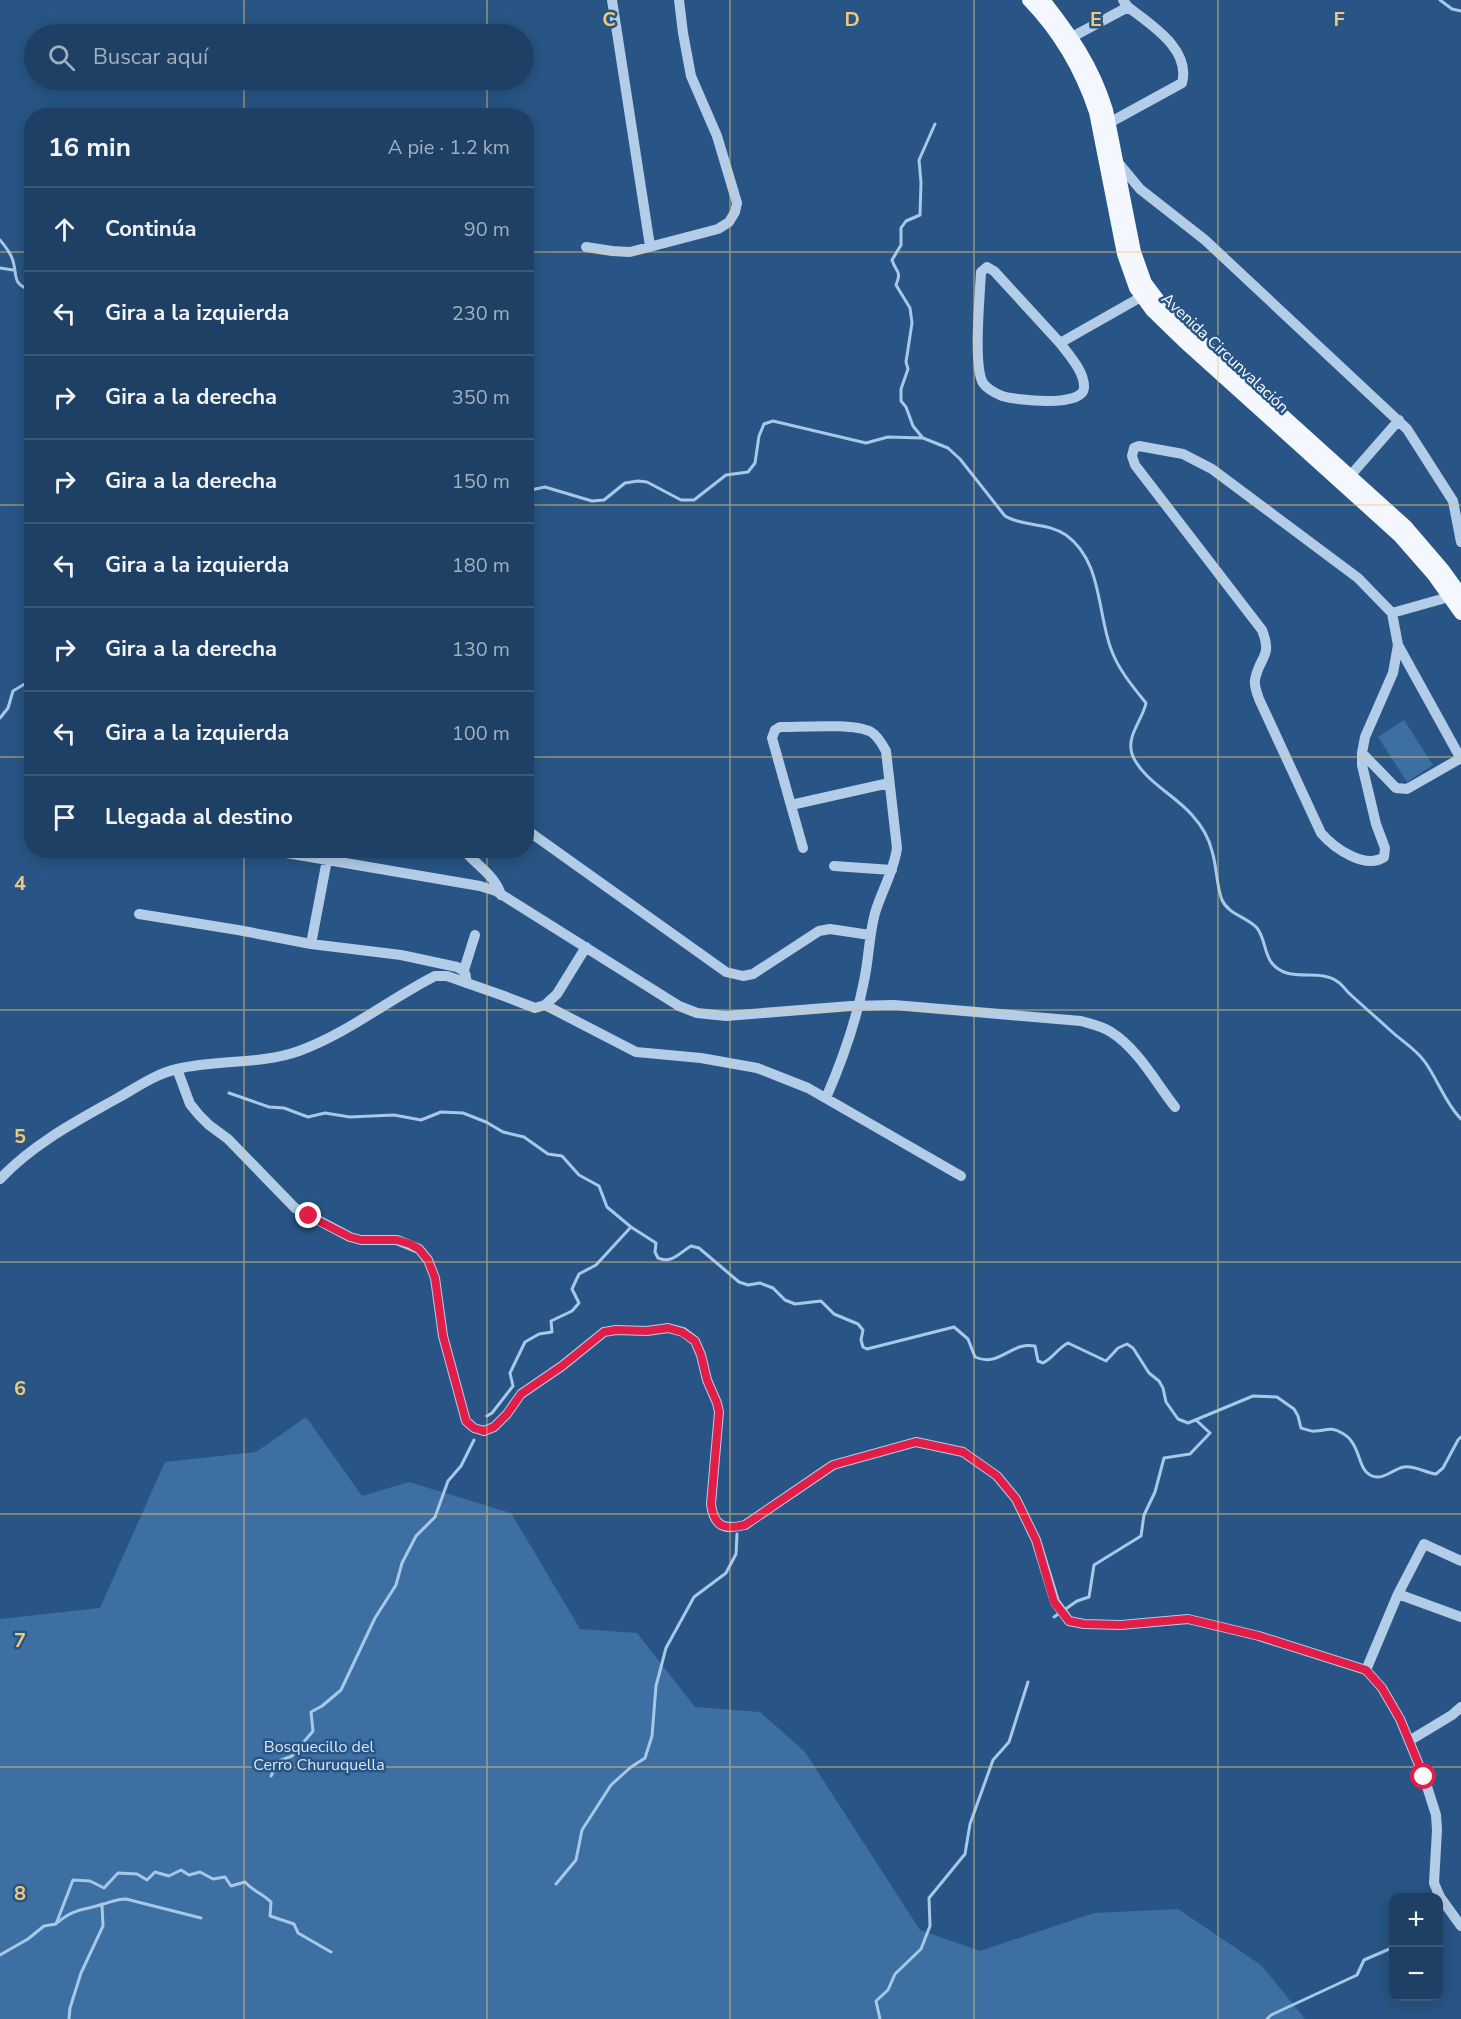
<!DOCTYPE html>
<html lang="es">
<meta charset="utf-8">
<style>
body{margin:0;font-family:"Nunito Sans",sans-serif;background:#2b4b6d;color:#f1f3f6}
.controls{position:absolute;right:18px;bottom:18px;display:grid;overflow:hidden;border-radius:12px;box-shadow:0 3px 15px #0003}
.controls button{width:54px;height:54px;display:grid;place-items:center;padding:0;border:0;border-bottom:2px solid #3c5978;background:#1e4064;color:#f1f3f6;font:30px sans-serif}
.stop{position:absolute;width:18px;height:18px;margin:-14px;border:4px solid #e11d48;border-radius:50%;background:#fff}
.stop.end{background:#e11d48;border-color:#fff;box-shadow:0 2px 6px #0008}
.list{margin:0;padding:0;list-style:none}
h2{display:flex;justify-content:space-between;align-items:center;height:78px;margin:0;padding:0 24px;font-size:26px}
h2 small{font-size:20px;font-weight:400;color:#a1afbf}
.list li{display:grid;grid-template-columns:39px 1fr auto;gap:18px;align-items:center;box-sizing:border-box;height:84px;padding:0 24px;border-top:2px solid #3c5978}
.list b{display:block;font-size:22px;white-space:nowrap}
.list em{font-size:20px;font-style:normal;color:#a1afbf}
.icon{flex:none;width:33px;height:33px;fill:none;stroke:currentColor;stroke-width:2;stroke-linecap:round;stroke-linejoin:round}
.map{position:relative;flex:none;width:1461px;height:2019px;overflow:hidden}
.search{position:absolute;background:#1e4064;box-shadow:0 3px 15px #0003;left:24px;top:24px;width:510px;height:66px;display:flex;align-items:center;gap:15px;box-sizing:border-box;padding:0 21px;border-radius:33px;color:#a1afbf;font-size:22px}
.panel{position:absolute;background:#1e4064;box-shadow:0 3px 15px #0003;left:24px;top:108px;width:510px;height:750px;border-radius:24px}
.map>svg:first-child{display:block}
</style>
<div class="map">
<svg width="1461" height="2019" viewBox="0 0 1461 2019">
<rect width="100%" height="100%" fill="#285585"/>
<!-- green -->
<path fill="#3d6fa2" d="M1404,720L1433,765L1407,782L1378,737Z
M306,1417L362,1496L409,1482L511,1513L580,1629L637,1633L695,1707L760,1712L805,1752L920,1930L980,1951L1094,1913L1178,1909L1261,1965L1305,2019H0V1619L100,1608L165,1462L256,1452Z"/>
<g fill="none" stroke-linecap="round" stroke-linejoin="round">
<!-- stream -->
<path stroke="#a7c8e8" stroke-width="3" d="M1440,0L1452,9L1461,11
M0,240C5,246 11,253 13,261C18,278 11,283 32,291
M0,268L13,270
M922,437L913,426L906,407L901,401V389L908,369L906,362L912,323L910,308L896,285C902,270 896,273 892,260L901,245V228L906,221L920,215L921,182L919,160L935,124
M526,491L545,487L592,501L604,500L625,483L638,481L647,482L681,500H694L726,475L748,472L755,463L759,436L764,424L773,421L866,443L888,437L923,438L948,448L960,459L1005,516C1023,527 1047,522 1066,535C1102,561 1097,611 1111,649C1118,669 1133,687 1146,703C1143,719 1126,736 1132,754C1141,779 1176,796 1192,815C1201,825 1209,838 1212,851C1217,867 1216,884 1222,900C1229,915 1247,917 1257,928C1265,938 1264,952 1271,962C1288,985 1318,967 1338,982C1343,985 1346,991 1351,995C1364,1007 1378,1019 1391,1031C1403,1042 1416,1049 1425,1062C1438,1080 1445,1103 1461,1119
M0,718L8,708L13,691L28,682H32
M229,1093L269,1107L284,1108L308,1117L325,1113L350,1117L394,1115L421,1120L441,1112L463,1113L486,1122L503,1132L524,1137L548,1154L562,1156L579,1175L599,1186L607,1207L631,1227L656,1243L655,1252L658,1258C672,1264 679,1253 691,1246L699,1248L739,1282L748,1285L760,1283L773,1288L785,1300L795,1304L821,1301L834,1314L858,1324L863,1330L861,1340L863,1347L867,1349L954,1327L968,1339L975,1357C1000,1368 1011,1341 1035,1346L1038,1361L1043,1363C1053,1358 1058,1348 1068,1343L1106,1361L1118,1348L1127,1344L1133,1348L1149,1373L1159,1381L1163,1388L1166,1402L1178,1419L1188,1423L1253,1396L1277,1397L1294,1409L1298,1416L1301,1428C1305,1429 1311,1432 1315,1431C1326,1431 1330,1426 1342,1433C1361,1443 1357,1468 1370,1475C1383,1482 1392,1469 1404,1467C1414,1465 1426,1473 1436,1474L1443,1468L1458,1440L1461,1437
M487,1416L492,1413L513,1386L510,1373L525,1342L539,1334L552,1332L551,1321L572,1311L579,1303L572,1289L579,1274L596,1265L631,1227
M1054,1617L1077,1601L1089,1597L1094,1565L1141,1536L1144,1515L1155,1492L1164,1458L1190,1454L1210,1433L1196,1420
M271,1776L279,1761L292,1756L313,1731L311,1712L322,1706L341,1690L375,1618L396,1585L402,1563L416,1536L435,1517L448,1481L461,1466L474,1440
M556,1884L576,1860L582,1830L611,1785L631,1767L645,1758L652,1736L656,1686L666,1648L694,1597L726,1573L736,1554L737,1534
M58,1922C75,1908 82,1911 103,1904C111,1902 117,1899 126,1899L201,1918
M0,1955L28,1939L44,1926L56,1924L73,1880L90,1881L104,1888L118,1873L137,1874L147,1880L155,1872L169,1876L181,1870L189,1875L200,1872L213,1879L225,1877L231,1886L245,1882C253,1891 263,1894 271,1902L270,1916L294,1924L298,1933L331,1952
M69,2019L70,2008L81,1973L103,1926L102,1905
M880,2019L876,2001L888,1990L895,1974L921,1949L930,1926L929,1898L965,1854L970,1824L993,1760L1009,1742L1028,1682
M1267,2019L1271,2015L1357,1975L1364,1960L1394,1947"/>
<!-- minor -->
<path stroke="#b3cde8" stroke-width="10" d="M612,0L650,246
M1072,37L1128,7
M1109,123L1182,83C1191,49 1151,25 1128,7L1123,0
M1116,160L1140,189L1205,240L1407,429L1453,501L1461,542
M586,247L612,251L630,252L718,229L729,222L735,212L737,203L717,136L691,76L683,33L679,0
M1060,343C1069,355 1085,372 1084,388C1082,408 1015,400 1002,396C995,393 987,389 983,383C973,366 980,295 981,272L987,267L994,271L1060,343L1148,293
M1139,446L1183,454L1212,469L1358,578L1392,613L1398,645L1393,673L1365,737L1362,753V765L1376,824L1385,848L1384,857C1365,870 1334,848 1321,833L1259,699C1257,693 1254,686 1255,680C1259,656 1273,658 1262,630L1135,465L1132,456L1134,448Z
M1350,476L1399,420
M1392,613L1449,597L1454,592
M1398,645L1461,759
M1362,753L1396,788L1407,789L1461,758
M791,805L889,783
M531,833L726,972L743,976L753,974L819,931L830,929L870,935
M803,848L772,738L775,730L780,727C801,727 855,723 871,732C878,736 882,744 886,751L897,848C894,871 882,890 875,913C869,935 869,958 864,981C856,1022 843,1059 826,1098
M269,850L480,886L496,891L679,1006L697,1013L726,1016L851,1006L894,1005L1081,1021C1091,1024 1102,1026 1111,1032C1138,1049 1156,1083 1175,1107
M464,850C477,866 495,875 501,895
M834,866L892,870
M139,914L238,930L311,944L401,955L457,967C465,971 467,974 466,983
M311,944L327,860
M464,970L475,935
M545,1005L636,1052L701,1058L757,1068L808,1088L961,1176
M177,1069L190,1104L199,1115L209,1125L228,1139L295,1208L350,1237L361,1240H397L419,1249L428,1260L435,1278L443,1336L466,1421L474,1428L484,1431L494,1427L507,1414L521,1394L562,1366L604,1332L616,1330L647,1331L668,1328L683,1332L695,1341L701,1355L707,1380L717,1403L719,1412L711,1504C714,1527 724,1530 745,1525L833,1465L916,1442L963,1452L997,1476L1016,1499L1036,1540L1055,1602L1069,1621L1084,1624L1121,1625L1188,1619L1259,1636L1366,1670L1382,1688L1400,1719L1424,1777L1436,1815L1437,1830L1434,1883L1440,1897L1461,1926
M0,1179C33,1144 75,1122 116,1099C136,1088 155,1074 177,1069C217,1059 260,1065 299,1051C348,1033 388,1000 435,976H447L504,996L535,1008L545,1005L557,994L586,947
M1398,1594L1461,1617
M1366,1670L1398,1594L1424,1544L1461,1561
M1409,1741L1452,1715L1461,1707"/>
<!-- major -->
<path stroke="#f4f8fe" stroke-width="14" d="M1029,0C1060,32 1082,70 1096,112L1124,254L1136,288L1152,310L1184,341L1399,535L1434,575L1461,613
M1043,0C1071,36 1092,65 1106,110L1134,252L1145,283L1160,303L1191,333L1406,527L1442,569L1461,595"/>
</g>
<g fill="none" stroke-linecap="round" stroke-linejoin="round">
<!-- route -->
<path stroke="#e11d48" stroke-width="8" d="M309,1216L350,1237L361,1240H397L410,1244L419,1249L428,1260L435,1278L443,1336L466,1421L474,1428L484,1431L494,1427L507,1414L521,1394L562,1366L604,1332L616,1330L647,1331L668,1328L682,1332L695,1341L701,1355L707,1380L717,1403L719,1412L711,1504C714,1527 724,1530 745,1525L833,1465L916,1442L963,1452L997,1476L1016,1499L1036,1540L1054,1602L1069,1621L1084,1624L1121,1625L1188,1619L1259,1636L1366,1670L1382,1688L1400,1719L1424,1777"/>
</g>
<!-- grid -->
<path fill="none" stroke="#efc879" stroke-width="1.5" stroke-opacity="0.55" d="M244,0V34M487,0V34M730,0V2019M974,0V2019M1218,0V2019M244,80V116M487,80V116M0,252H32M526,252H1461M0,505H32M526,505H1461M0,757H32M526,757H1461M244,850V2019M487,850V2019M0,1010H1461M0,1262H1461M0,1514H1461M0,1767H1461"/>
<g text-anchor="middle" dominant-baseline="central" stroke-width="5" stroke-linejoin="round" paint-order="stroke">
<!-- street labels -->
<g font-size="16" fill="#fff" stroke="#285585">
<text transform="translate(1225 353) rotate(43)">Avenida Circunvalación</text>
</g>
<!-- park labels -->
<g font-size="16" fill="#d6e6f6" stroke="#285585">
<text x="319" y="1747">Bosquecillo del<tspan x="319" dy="18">Cerro Churuquella</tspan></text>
</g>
</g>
<g font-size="20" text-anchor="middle" font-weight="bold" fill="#efc879" stroke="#285585" stroke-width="5" stroke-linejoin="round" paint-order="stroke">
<text x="609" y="26">C</text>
<text x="852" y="26">D</text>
<text x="1096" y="26">E</text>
<text x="1339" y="26">F</text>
<text x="20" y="890">4</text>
<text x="20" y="1143">5</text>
<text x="20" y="1395">6</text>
<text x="20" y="1647">7</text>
<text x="20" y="1900">8</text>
</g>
</svg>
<div class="controls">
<button>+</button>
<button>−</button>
</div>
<div class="stop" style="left:1424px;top:1777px"></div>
<div class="stop end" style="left:309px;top:1216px"></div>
<div class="search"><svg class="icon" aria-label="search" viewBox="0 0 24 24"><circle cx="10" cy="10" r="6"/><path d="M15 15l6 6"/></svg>Buscar aquí</div>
<section class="panel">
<h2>16 min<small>A pie · 1.2 km</small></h2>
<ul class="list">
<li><svg class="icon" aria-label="ahead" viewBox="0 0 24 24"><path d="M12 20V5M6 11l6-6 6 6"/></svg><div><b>Continúa</b></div><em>90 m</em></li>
<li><svg class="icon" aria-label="left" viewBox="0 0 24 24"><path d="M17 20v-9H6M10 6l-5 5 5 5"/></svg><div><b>Gira a la izquierda</b></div><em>230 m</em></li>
<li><svg class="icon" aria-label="right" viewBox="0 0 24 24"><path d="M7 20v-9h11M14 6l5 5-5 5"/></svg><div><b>Gira a la derecha</b></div><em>350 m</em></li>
<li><svg class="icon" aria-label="right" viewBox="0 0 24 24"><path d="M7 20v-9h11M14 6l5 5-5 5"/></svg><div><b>Gira a la derecha</b></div><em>150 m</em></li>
<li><svg class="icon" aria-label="left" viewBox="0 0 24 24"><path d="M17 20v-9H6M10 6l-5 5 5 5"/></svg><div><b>Gira a la izquierda</b></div><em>180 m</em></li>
<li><svg class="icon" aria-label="right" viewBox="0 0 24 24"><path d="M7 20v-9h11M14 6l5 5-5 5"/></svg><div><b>Gira a la derecha</b></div><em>130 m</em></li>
<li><svg class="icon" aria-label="left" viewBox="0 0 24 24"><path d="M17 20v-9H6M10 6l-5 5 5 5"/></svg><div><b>Gira a la izquierda</b></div><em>100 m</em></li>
<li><svg class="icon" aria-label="arrive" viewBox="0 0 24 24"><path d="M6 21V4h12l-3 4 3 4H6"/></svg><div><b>Llegada al destino</b></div></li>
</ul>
</section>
</div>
